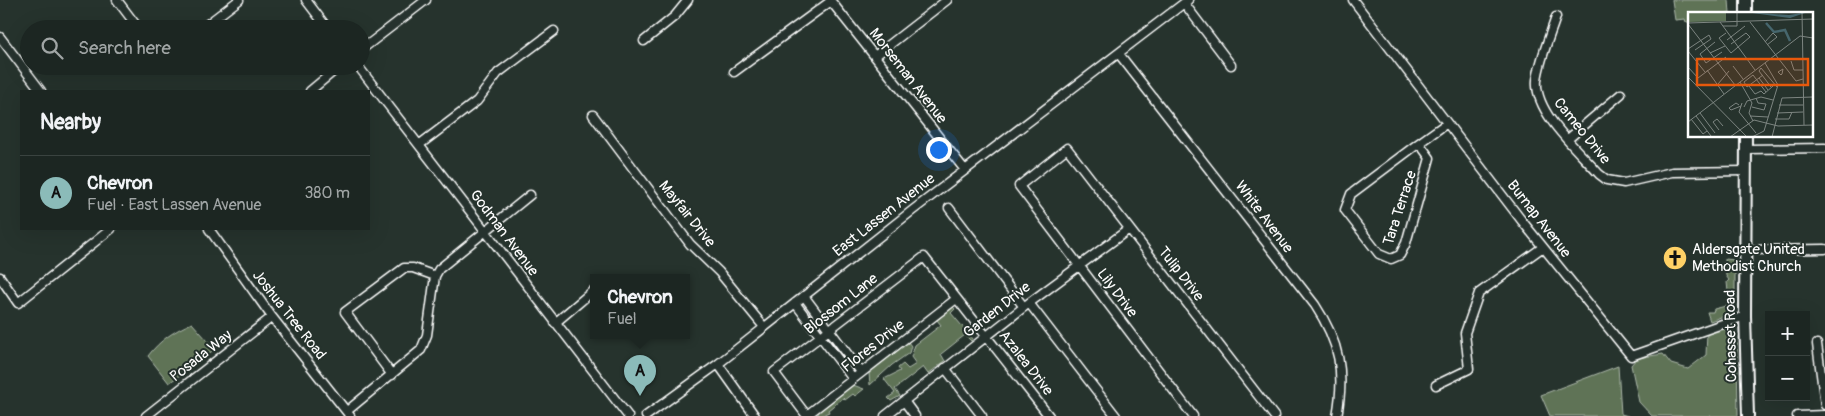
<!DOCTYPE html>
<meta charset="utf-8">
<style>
body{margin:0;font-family:Pangolin,sans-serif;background:#252e2a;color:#f1f3f6}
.controls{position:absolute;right:15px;bottom:15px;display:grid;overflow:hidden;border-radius:0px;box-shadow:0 5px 20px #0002}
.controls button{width:45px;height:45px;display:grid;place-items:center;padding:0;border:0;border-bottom:1px solid #3a4340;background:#1c2622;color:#f1f3f6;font:25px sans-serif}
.you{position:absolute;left:938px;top:149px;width:18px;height:18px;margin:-12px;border:4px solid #fff;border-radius:50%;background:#1a73e8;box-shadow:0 0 0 8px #1a73e833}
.badge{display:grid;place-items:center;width:32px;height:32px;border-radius:50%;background:#8bbbb9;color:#111;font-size:16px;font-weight:700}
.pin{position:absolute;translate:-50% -41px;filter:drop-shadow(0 1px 2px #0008)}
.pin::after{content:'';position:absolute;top:26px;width:18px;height:15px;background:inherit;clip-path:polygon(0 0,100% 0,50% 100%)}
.popup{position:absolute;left:590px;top:274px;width:100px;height:65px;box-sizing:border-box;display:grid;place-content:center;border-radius:0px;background:#1c2622;filter:drop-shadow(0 1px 4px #0005);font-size:16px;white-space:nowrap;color:#a0a5a5}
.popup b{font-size:19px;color:#f1f3f6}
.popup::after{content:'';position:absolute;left:50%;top:100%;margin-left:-10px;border:10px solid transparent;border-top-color:#1c2622}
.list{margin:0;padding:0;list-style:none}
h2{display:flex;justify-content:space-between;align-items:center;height:65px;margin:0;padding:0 20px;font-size:21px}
h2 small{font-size:16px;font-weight:400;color:#a0a5a5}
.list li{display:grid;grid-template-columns:32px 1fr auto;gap:15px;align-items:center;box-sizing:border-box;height:75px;padding:0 20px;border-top:1px solid #3a4340}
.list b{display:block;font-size:19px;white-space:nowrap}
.list p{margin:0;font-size:16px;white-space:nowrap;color:#a0a5a5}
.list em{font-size:16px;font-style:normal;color:#a0a5a5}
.icon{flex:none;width:28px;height:28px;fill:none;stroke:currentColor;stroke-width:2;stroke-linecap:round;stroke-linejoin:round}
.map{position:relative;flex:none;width:1825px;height:416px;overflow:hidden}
.search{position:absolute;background:#1c2622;box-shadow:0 5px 20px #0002;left:20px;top:20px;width:350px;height:55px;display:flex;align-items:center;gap:12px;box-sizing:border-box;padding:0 18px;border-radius:28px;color:#a0a5a5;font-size:19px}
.panel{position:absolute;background:#1c2622;box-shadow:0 5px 20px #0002;left:20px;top:90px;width:350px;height:140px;border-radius:0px}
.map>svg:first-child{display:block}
</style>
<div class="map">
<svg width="1825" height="416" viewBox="0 0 1825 416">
<rect width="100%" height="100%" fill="#26332d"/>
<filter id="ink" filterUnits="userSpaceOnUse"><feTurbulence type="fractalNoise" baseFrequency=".02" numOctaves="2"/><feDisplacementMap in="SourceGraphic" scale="10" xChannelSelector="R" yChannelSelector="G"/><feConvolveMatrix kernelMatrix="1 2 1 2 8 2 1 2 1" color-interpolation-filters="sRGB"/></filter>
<g filter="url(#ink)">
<!-- green -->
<path fill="#5e7357" stroke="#aeb9ab" d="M1729,0L1730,14H1689V22H1686L1685,19L1675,20L1672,0Z
M1725,259L1735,260V310L1732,313L1710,321L1707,312H1713L1714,309L1726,306L1729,302L1727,282L1729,280L1726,276Z
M953,307L955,309L951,313L973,339L971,341L965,335L941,354L945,361L928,374L923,367L895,389L900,396L891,401L888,398L895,393L884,379L900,371L898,368L903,364L908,369L916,364L911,357L915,345L941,325L937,320Z
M192,323L215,349L169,383L148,356C160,340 174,331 192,323Z
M1727,329L1733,330L1737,340L1738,416H1652L1639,402L1631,365L1637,358L1663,354L1671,364L1688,369L1706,355L1707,332Z
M908,342L911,346L909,353L892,365L870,385L869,373Z
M1618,366L1621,414L1628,416H1550L1541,395Z
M853,385L864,389L855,396L853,394L845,400L843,398L828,410L829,412L820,416L817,412Z"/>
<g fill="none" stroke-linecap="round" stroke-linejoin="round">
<!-- minor casing -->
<g stroke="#fff" stroke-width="11">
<path id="minor" d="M117,0L139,29
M306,0L328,29
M830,0L965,170
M1353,0L1522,221L1631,356L1745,316
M1184,3L1231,65
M1556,17C1549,38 1540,59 1537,80C1534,113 1579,151 1599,174L1607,180L1624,183L1672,172L1746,171
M201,29L239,0
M0,37L41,91
M644,41L675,16L688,0
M361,50L426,0
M1119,54L1315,305C1340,343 1345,372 1337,416
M875,56L947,0
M358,66L628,416
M734,72L831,1
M310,91L340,66
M593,115L690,244L719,272L764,327
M1568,139L1621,94
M1419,143L1430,158L1406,243L1400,255L1391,259L1379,254L1345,210L1351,194Z
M1419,143L1447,123
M419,145L477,101L498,73L554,31
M1746,149L1825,148
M949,208L1024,307
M209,229L272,317L350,416
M1745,250L1825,249
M0,277L18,303L111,229
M804,296L861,372
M795,303L853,379
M1029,303L1116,416
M555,323L594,290
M1817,344L1825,405
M718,364L755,416
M945,368L982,416
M392,375L345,312L404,268H413L435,276
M1436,385L1469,369L1465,333L1479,293L1543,247
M904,401L915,416
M347,411L421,350L427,335L435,276L439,269L530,195
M807,415L956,299
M146,416L272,317
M646,416L718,364L913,210L1188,0
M807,416L774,372L924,257L1049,416
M885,416L1029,303L1129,229
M1193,416L1019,186L1067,148L1274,416
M1797,416L1825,415"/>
</g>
<!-- tertiary casing -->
<g stroke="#fff" stroke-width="14">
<path id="tertiary" d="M1746,0V14
M1746,136L1745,316L1748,416"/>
</g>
<!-- minor -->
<use href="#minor" stroke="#26332d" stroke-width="8"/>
<!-- tertiary -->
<use href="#tertiary" stroke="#26332d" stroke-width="10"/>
</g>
</g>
<!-- icons -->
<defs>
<g id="church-disc" transform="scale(1.25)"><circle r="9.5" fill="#ffd166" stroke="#26332d"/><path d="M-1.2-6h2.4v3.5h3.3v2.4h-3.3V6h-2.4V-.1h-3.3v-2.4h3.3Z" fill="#111"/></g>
</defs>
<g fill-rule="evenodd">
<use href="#church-disc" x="1675" y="258"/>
</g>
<g text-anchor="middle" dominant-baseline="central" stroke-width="4" stroke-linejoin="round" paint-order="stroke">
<!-- street labels -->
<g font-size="15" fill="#fff" stroke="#26332d">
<text transform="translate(908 76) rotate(52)">Morseman Avenue</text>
<text transform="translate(1582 131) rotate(51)">Cameo Drive</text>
<text transform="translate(1400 208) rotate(-72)">Tara Terrace</text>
<text transform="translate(687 214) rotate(51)">Mayfair Drive</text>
<text transform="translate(884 215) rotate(-38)">East Lassen Avenue</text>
<text transform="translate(1264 217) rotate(53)">White Avenue</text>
<text transform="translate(1539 219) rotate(52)">Burnap Avenue</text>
<text transform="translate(504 233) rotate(53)">Godman Avenue</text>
<text transform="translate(1181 274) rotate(52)">Tulip Drive</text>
<text transform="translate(1117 293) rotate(53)">Lily Drive</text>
<text transform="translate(841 304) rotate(-38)">Blossom Lane</text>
<text transform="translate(997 310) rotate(-38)">Garden Drive</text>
<text transform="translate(289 315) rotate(52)">Joshua Tree Road</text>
<text transform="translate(1731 336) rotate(-91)">Cohasset Road</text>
<text transform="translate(873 346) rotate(-38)">Flores Drive</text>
<text transform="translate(201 356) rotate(-38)">Posada Way</text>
<text transform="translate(1026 363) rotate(52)">Azalea Drive</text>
</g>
<!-- poi labels -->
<g font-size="15" fill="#fff" stroke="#26332d" text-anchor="start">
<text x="1692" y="249">Aldersgate United<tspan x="1692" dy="17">Methodist Church</tspan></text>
</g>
</g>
<!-- overview -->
<g transform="translate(1688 12)">
<rect width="125" height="125" fill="#26332d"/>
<path d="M0,0H38V9L0,10Z" fill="#5e7357"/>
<path d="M57,0L101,3L120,0L102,6Z" fill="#46666d"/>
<path fill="none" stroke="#46666d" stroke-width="2.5" d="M78,11L86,20L97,18L102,29"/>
<path fill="none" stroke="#7d8581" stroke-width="1" d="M114,0L116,113M32,10L67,58M62,10L108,69L115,67M0,11L125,7M0,12L47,73M35,14H49V0M38,21L31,26L43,41L62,25L58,21L43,32M39,28L57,14M27,30L12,42L18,51L34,40M77,30L85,21L89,25L79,33M0,37L21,23L23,27L7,38M0,39L17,60M22,41L37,34M103,49L106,58H115M45,54L55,67M0,55L10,66L38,45M95,57L94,62L93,63L90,60ZM19,58L36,82M0,65L59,125M71,66L80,78M52,70L64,91L61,101L65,109M30,72L41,59M61,74L67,82L73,79L76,82L85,74M59,75L56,70L65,63L78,80M59,75L75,63M83,75L71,59L73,56L89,75M54,91L51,100L68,121M51,93L48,91L41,96L43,98L53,94M91,93H115M56,95L59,89L73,85L85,88M64,95L76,98L78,92L70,91L68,86M12,101L27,121M89,101L115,100M8,104L23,124M62,104L80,105M3,107L15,122L19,119M87,107H101L104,100M0,110L112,24L125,26M31,118L25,110L29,107L35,114M42,125L66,108L90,114L125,113M64,125L76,119L90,73L77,51M84,125L94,86L125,85"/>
<path fill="#e8590c" fill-opacity="0.15" stroke="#e8590c" stroke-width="2.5" d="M9,47H120V73H9Z"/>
<rect width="125" height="125" fill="none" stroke="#fff" stroke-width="2.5"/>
</g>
</svg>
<div class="controls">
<button>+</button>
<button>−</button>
</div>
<div class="you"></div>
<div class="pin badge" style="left:640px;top:396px">A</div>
<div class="popup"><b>Chevron</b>Fuel</div>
<div class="search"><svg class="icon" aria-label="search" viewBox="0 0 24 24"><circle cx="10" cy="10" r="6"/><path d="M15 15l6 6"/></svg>Search here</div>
<section class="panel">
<h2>Nearby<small></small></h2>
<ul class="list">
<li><span class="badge">A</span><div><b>Chevron</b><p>Fuel · East Lassen Avenue</p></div><em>380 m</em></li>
</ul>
</section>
</div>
